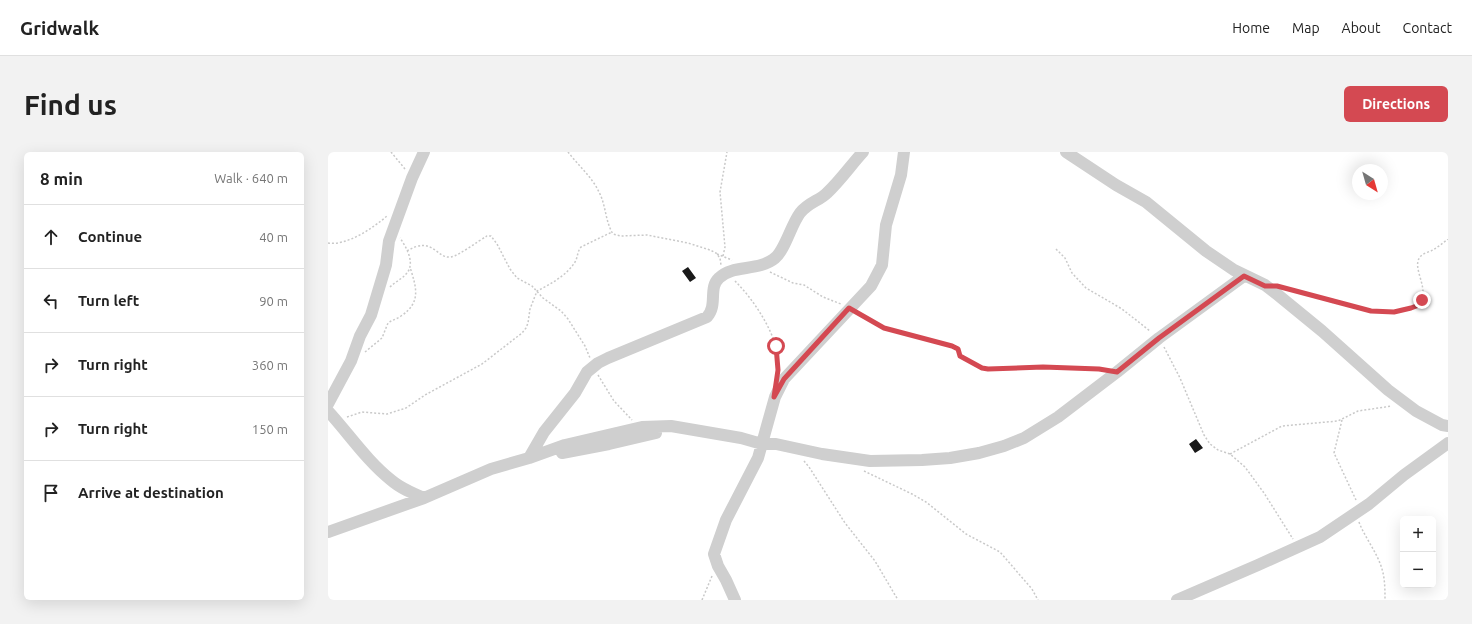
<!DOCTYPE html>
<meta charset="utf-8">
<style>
body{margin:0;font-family:Ubuntu,sans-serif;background:#f2f2f2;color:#222}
.controls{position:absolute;right:12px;bottom:12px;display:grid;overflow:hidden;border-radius:6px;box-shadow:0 4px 16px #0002}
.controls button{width:36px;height:36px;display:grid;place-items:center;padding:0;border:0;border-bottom:1px solid #e0e0e0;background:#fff;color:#222;font:20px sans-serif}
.compass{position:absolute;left:1024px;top:12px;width:36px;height:36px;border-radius:50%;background:#fff;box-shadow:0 4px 16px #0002;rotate:143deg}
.stop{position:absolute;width:12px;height:12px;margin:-9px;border:3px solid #d44952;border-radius:50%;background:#fff}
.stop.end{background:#d44952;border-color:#fff;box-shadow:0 1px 4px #0008}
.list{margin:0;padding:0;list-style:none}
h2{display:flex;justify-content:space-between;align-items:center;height:52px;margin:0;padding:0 16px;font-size:17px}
h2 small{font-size:13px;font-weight:400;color:#767676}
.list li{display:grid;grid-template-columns:26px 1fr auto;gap:12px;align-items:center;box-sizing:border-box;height:64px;padding:0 16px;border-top:1px solid #e0e0e0}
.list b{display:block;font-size:15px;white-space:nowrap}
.list em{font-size:13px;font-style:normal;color:#767676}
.icon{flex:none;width:22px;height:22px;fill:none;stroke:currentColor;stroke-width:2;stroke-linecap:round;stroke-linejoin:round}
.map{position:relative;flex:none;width:1120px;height:448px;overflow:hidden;border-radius:6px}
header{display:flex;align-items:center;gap:24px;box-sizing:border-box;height:56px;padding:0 20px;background:#fff;border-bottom:1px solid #e0e0e0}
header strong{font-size:19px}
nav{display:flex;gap:22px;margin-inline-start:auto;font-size:14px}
.intro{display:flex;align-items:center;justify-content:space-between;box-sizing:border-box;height:96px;padding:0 24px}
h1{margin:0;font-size:28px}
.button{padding:10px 18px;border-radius:6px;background:#d44952;color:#fff;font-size:14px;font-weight:700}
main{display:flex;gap:24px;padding:0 24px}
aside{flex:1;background:#fff;border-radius:6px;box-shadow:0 4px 16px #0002}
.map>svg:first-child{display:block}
</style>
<header>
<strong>Gridwalk</strong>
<nav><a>Home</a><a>Map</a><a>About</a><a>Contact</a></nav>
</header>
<div class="intro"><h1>Find us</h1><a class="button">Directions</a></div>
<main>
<aside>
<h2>8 min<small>Walk · 640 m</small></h2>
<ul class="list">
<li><svg class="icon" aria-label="ahead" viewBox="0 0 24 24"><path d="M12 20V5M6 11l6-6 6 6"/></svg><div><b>Continue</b></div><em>40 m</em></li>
<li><svg class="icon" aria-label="left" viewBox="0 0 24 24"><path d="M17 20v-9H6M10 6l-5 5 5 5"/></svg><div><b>Turn left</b></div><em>90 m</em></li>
<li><svg class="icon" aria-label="right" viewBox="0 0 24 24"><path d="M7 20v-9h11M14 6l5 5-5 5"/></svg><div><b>Turn right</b></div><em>360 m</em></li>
<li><svg class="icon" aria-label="right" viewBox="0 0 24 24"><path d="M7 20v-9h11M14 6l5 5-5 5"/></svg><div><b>Turn right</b></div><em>150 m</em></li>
<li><svg class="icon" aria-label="arrive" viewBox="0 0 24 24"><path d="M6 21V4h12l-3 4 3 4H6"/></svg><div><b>Arrive at destination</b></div></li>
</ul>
</aside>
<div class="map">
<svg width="1120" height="448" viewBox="0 0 1120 448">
<rect width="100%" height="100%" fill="#fff"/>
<!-- building -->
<path fill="#191919" d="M360,115L368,126L362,130L354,119Z
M868,287L875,296L867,301L861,292Z"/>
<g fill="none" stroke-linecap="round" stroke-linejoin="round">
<!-- path -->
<path stroke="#c9c9c9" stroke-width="1.5" stroke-dasharray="2 2" stroke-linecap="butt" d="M63,0L77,17
M240,0C250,13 264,25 271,40C278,53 277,69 285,82L293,84L319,83L360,91L382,98L388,101L392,106L393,113
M0,91C19,94 45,76 59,64
M728,97L737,106L744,121L758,136L794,157L822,179
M79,99C105,83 108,107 123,105C132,103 150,89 159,84H163L169,92L182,117L189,126L204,134L215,146L233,159L240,167L257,194L262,206
M389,102L404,108
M395,104L397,95L392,40L399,0
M442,120L465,131L476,133L495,145L513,152
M407,129C424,146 440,170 448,194C450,201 450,210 450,218
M62,135C67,130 74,127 79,121C87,111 79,96 72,86
M961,138C983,144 1084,178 1094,147C1099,133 1084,115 1092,105C1095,101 1101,100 1105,98C1110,95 1115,91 1120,87
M530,161L556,176L624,194L630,197L632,204L654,216L660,217L715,215L775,218
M836,195L852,226L876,283L882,292L890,298L902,302L917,315L936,341L965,387
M37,200L54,186L60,171C64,168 69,167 73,164C94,150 88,135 82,115
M270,223L286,249L304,268
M19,265L34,260L59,262L78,256L97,243L154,212L194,181L198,176L200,171L202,157L209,139C223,132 239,123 247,110C250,105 249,100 253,95L284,80
M1014,268L1006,301L1028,348
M902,302L954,274L1010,269L1030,259L1064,254
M476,309L481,315L517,371L547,409L570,448
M536,319L584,342L598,350L638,382L672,400L704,437L710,448
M1031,370C1037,386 1049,400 1054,417C1057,427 1057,438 1057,448
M374,448L384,424"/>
<!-- minor -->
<path stroke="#cfcfcf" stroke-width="12" d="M738,0L788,33L818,50L878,99L906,118L937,133L950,143L994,179L1060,238L1088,259L1114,273L1120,274
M0,252L23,209L32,184L43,163L58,113L61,89L84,26L96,0
M0,259C21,282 39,309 63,328C72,336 84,341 96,346
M234,301L281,292L328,281
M201,306L216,280L247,241L259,220L270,211L280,206L379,165C390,153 380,136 391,126C405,112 430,120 447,106C457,98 463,73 472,61C481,50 491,49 499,41C512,29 523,13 535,0
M0,380L96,346L163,317L201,306L237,293L314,275L343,274L413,286L434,292H448L494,302L542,309L594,308L622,306L651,301L676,294L696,286L730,265L789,220L831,186L916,124
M407,448L398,428L390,414L386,402L398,368L430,306L447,245L456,227L543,134L554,113L558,73L573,23L576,0
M849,448L930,413L992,385L1041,352L1076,323L1120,291"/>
</g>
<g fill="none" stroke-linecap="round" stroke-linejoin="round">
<!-- route -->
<path stroke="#d44952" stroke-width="5" d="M448,194L450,218L446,245L456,227L521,156L556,176L624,194L630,197L632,204L654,216L660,217L715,215L771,217L789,220L831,186L916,124L937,134H949L1043,159L1066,160L1083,156L1091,153L1094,148"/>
</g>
</svg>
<div class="controls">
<button>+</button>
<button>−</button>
</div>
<svg class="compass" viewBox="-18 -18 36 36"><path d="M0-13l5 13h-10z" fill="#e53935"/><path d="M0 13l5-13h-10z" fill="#767676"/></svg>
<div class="stop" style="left:448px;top:194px"></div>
<div class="stop end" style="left:1094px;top:148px"></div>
</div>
</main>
